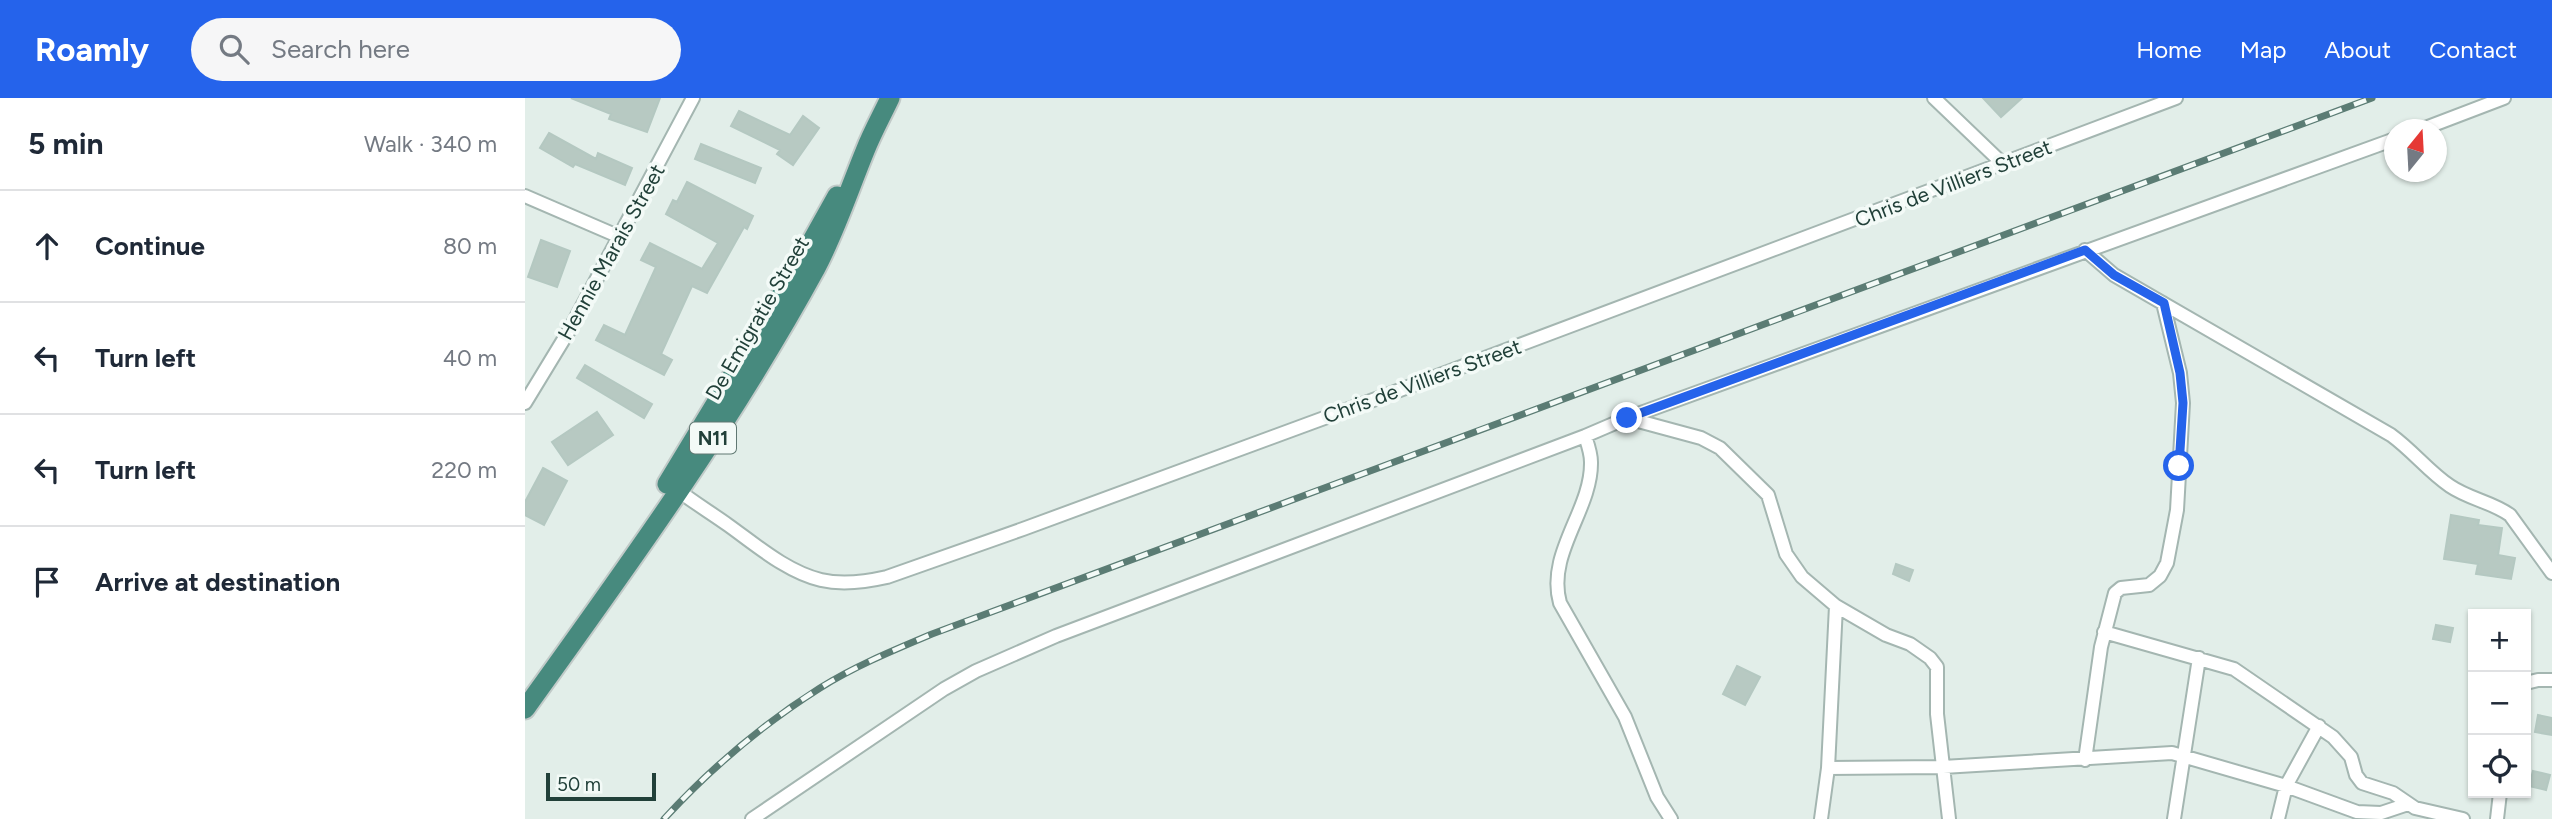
<!DOCTYPE html>
<meta charset="utf-8">
<style>
body{margin:0;font-family:Figtree,sans-serif;background:#f6f6f7;color:#1f2937}
.controls{position:absolute;right:21px;bottom:21px;display:grid;overflow:hidden;border-radius:0px;box-shadow:0 2px 5px #0004}
.controls button{width:63px;height:63px;display:grid;place-items:center;padding:0;border:0;border-bottom:2px solid #e0e1e3;background:#fff;color:#1f2937;font:35px sans-serif}
.compass{position:absolute;left:1859px;top:21px;width:63px;height:63px;border-radius:50%;background:#fff;box-shadow:0 2px 5px #0004;rotate:18deg}
.scale{position:absolute;left:21px;bottom:18px;width:110px;box-sizing:border-box;padding-left:7px;border:4px solid #214039;border-top:0;font-size:19px;line-height:24px;white-space:nowrap;color:#214039;-webkit-text-stroke:5px #f3faf7;paint-order:stroke}
.stop{position:absolute;width:21px;height:21px;margin:-16px;border:5px solid #2563eb;border-radius:50%;background:#fff}
.stop.end{background:#2563eb;border-color:#fff;box-shadow:0 2px 7px #0008}
.list{margin:0;padding:0;list-style:none}
h2{display:flex;justify-content:space-between;align-items:center;height:91px;margin:0;padding:0 28px;font-size:30px}
h2 small{font-size:23px;font-weight:400;color:#747a83}
.list li{display:grid;grid-template-columns:46px 1fr auto;gap:21px;align-items:center;box-sizing:border-box;height:112px;padding:0 28px;border-top:2px solid #e0e1e3}
.list b{display:block;font-size:26px;white-space:nowrap}
.list em{font-size:23px;font-style:normal;color:#747a83}
.icon{flex:none;width:38px;height:38px;fill:none;stroke:currentColor;stroke-width:2;stroke-linecap:round;stroke-linejoin:round}
.map{position:relative;flex:none;width:2027px;height:721px;overflow:hidden}
header{display:flex;align-items:center;gap:42px;box-sizing:border-box;height:98px;padding:0 35px;background:#2563eb;color:#fff}
header strong{font-size:33px}
nav{display:flex;gap:38px;margin-inline-start:auto;font-size:24px}
.search{width:490px;height:63px;background:#f6f6f7;display:flex;align-items:center;gap:18px;box-sizing:border-box;padding:0 24px;border-radius:38px;color:#747a83;font-size:26px}
main{display:flex}
aside{flex:1;background:#fff}
.map>svg:first-child{display:block}
</style>
<header>
<strong>Roamly</strong>
<div class="search"><svg class="icon" aria-label="search" viewBox="0 0 24 24"><circle cx="10" cy="10" r="6"/><path d="M15 15l6 6"/></svg>Search here</div>
<nav><a>Home</a><a>Map</a><a>About</a><a>Contact</a></nav>
</header>
<main>
<aside>
<h2>5 min<small>Walk · 340 m</small></h2>
<ul class="list">
<li><svg class="icon" aria-label="ahead" viewBox="0 0 24 24"><path d="M12 20V5M6 11l6-6 6 6"/></svg><div><b>Continue</b></div><em>80 m</em></li>
<li><svg class="icon" aria-label="left" viewBox="0 0 24 24"><path d="M17 20v-9H6M10 6l-5 5 5 5"/></svg><div><b>Turn left</b></div><em>40 m</em></li>
<li><svg class="icon" aria-label="left" viewBox="0 0 24 24"><path d="M17 20v-9H6M10 6l-5 5 5 5"/></svg><div><b>Turn left</b></div><em>220 m</em></li>
<li><svg class="icon" aria-label="arrive" viewBox="0 0 24 24"><path d="M6 21V4h12l-3 4 3 4H6"/></svg><div><b>Arrive at destination</b></div></li>
</ul>
</aside>
<div class="map">
<svg width="2027" height="721" viewBox="0 0 2027 721">
<rect width="100%" height="100%" fill="#e2eee9"/>
<!-- building -->
<path fill="#b7c9c2" stroke="#b4c8c1" stroke-width="2" d="M46,0H135L122,34L84,21L86,16Z
M1458,0H1497L1476,19Z
M214,13L265,37L278,18L294,30L268,67L252,56L255,52L206,28Z
M24,35L71,61L73,55L107,70L100,87L50,66L48,69L15,50Z
M176,46L236,70L230,85L170,61Z
M162,84L228,118L222,131L219,129L182,195L167,188L136,256L147,262L139,277L71,242L79,227L100,237L131,169L116,162L125,145L177,171L193,145L141,116L148,102L152,104Z
M16,142L45,153L32,189L3,179Z
M60,267L127,306L119,320L52,280Z
M72,314L88,337L43,367L27,344Z
M18,370L42,383L19,427L0,417V404Z
M1926,417L1954,422L1953,427L1977,430L1973,457L1990,460L1986,481L1951,476L1953,466L1919,461Z
M1371,466L1388,472L1384,483L1368,476Z
M1911,527L1928,530L1925,544L1908,541Z
M1212,568L1235,579L1220,607L1198,596Z
M2013,617L2027,620V637L2010,634Z
M2008,673L2025,677L2021,692L2004,688Z"/>
<g fill="none" stroke-linecap="round" stroke-linejoin="round">
<!-- minor casing -->
<g stroke="#a4b6b1" stroke-width="16">
<path id="minor" d="M1409,0L1478,66
M1895,32L1979,0
M0,98L95,139
M1560,152L1589,177L1866,337C1888,353 1904,374 1925,388C1944,401 1967,404 1985,417L2027,475
M0,305L45,231L168,0
M1102,320L1176,340L1195,350L1243,397L1261,456L1277,479L1311,508L1361,537L1385,546L1405,560L1412,569V616L1424,721
M1060,338C1063,347 1066,355 1066,364C1067,412 1021,455 1035,505L1100,619L1132,699L1146,721
M149,389C166,403 185,414 203,427C231,447 262,474 296,482C318,487 340,484 362,479L498,431L859,298L1651,0
M1579,534L1709,571L1808,639L1826,659L1831,677L1837,685L1868,695L1890,710L1938,721
M2001,585L2013,582H2027
M1560,662L1576,549L1590,495L1596,490L1624,487L1635,478L1642,465L1652,412L1658,305L1655,275L1638,205
M1303,670L1418,669L1647,655L1761,688L1832,714L1856,715L1883,706
M227,721L419,591L451,573L531,538L1060,338L1102,320L1870,41
M1296,721L1303,670L1311,508
M1649,721L1674,560
M1753,721L1761,688L1794,628
M1972,721L1975,695"/>
</g>
<!-- trunk casing -->
<g stroke="#c1cac8" stroke-width="23">
<path id="trunk" d="M142,386L260,191L312,98
M0,611C103,468 207,324 291,170C311,132 324,92 340,53C347,35 357,17 365,0"/>
</g>
<!-- minor -->
<use href="#minor" stroke="#fff" stroke-width="12"/>
<!-- trunk -->
<use href="#trunk" stroke="#478a7e" stroke-width="19"/>
<!-- rail casing -->
<g stroke="#5b7c74" stroke-width="7">
<path id="rail" d="M139,721C185,671 238,626 295,590C330,568 369,552 407,536L1847,0"/>
</g>
<!-- rail -->
<use href="#rail" stroke="#f3faf7" stroke-width="4.5" stroke-dasharray="13" stroke-linecap="butt"/>
</g>
<g fill="none" stroke-linecap="round" stroke-linejoin="round">
<!-- route -->
<path stroke="#2563eb" stroke-width="9" d="M1102,320L1560,152L1589,177L1639,205L1655,275L1658,305L1654,368"/>
</g>
<g text-anchor="middle" dominant-baseline="central" stroke-width="7" stroke-linejoin="round" paint-order="stroke">
<!-- shield labels -->
<rect fill="#f3faf7" stroke="#607872" stroke-width="2" x="165" y="324.5" width="46" height="31" rx="5"/>
<g font-size="19" font-weight="bold" fill="#214039">
<text x="188" y="340">N11</text>
</g>
<!-- street labels -->
<g font-size="21" fill="#214039" stroke="#f3faf7">
<text transform="translate(1428 85) rotate(-21)">Chris de Villiers Street</text>
<text transform="translate(86 154) rotate(-61)">Hennie Marais Street</text>
<text transform="translate(232 220) rotate(-60)">De Emigratie Street</text>
<text transform="translate(897 283) rotate(-20)">Chris de Villiers Street</text>
</g>
</g>
</svg>
<div class="controls">
<button>+</button>
<button>−</button>
<button><svg class="icon" aria-label="locate" viewBox="0 0 24 24"><circle cx="12" cy="12" r="6"/><path d="M12 2v4M12 18v4M2 12h4M18 12h4"/></svg></button>
</div>
<svg class="compass" viewBox="-18 -18 36 36"><path d="M0-13l5 13h-10z" fill="#e53935"/><path d="M0 13l5-13h-10z" fill="#747a83"/></svg>
<div class="scale">50 m</div>
<div class="stop" style="left:1654px;top:368px"></div>
<div class="stop end" style="left:1102px;top:320px"></div>
</div>
</main>
